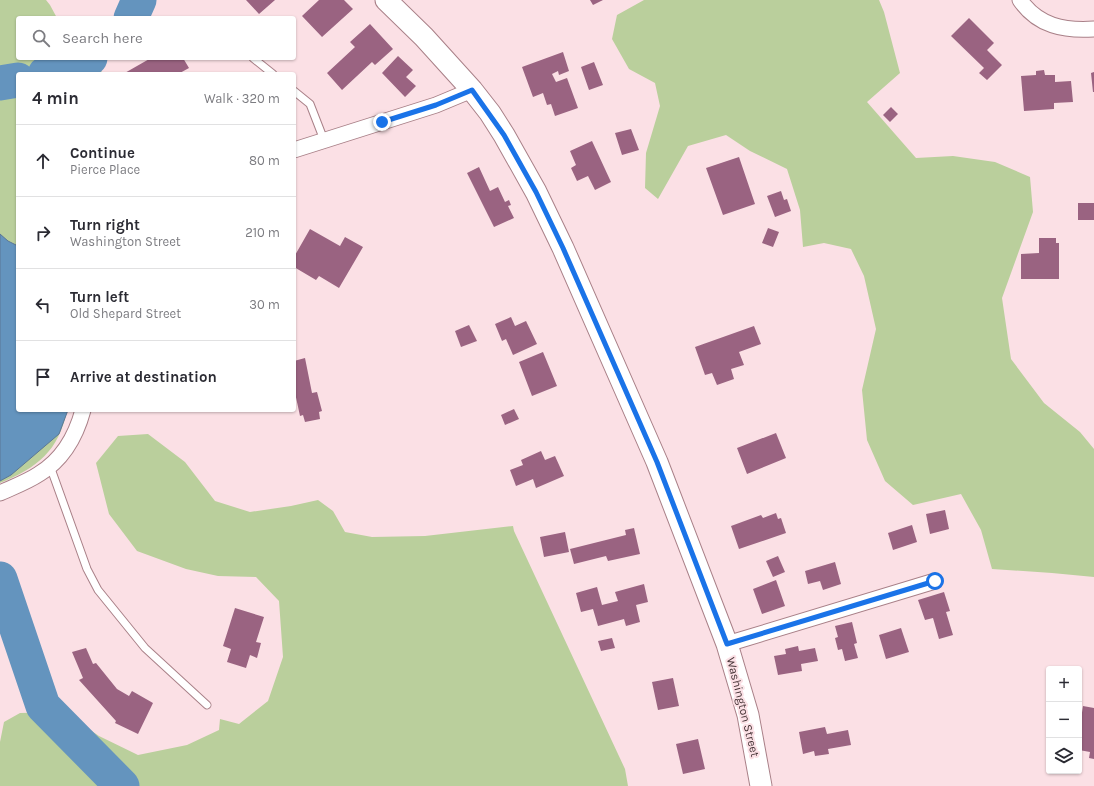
<!DOCTYPE html>
<meta charset="utf-8">
<style>
body{margin:0;font-family:Karla,sans-serif;background:#f7f7f7;color:#2b2b33}
.controls{position:absolute;right:12px;bottom:12px;display:grid;overflow:hidden;border-radius:4px;box-shadow:0 1px 3px #0004}
.controls button{width:36px;height:36px;display:grid;place-items:center;padding:0;border:0;border-bottom:1px solid #e1e1e2;background:#fff;color:#2b2b33;font:20px sans-serif}
.stop{position:absolute;width:12px;height:12px;margin:-9px;border:3px solid #1a73e8;border-radius:50%;background:#fff}
.stop.end{background:#1a73e8;border-color:#fff;box-shadow:0 1px 4px #0008}
.list{margin:0;padding:0;list-style:none}
h2{display:flex;justify-content:space-between;align-items:center;height:52px;margin:0;padding:0 16px;font-size:17px}
h2 small{font-size:13px;font-weight:400;color:#7c7c81}
.list li{display:grid;grid-template-columns:26px 1fr auto;gap:12px;align-items:center;box-sizing:border-box;height:72px;padding:0 16px;border-top:1px solid #e1e1e2}
.list b{display:block;font-size:15px;white-space:nowrap}
.list p{margin:0;font-size:13px;white-space:nowrap;color:#7c7c81}
.list em{font-size:13px;font-style:normal;color:#7c7c81}
.icon{flex:none;width:22px;height:22px;fill:none;stroke:currentColor;stroke-width:2;stroke-linecap:round;stroke-linejoin:round}
.map{position:relative;flex:none;width:1094px;height:786px;overflow:hidden}
.search{position:absolute;background:#fff;box-shadow:0 1px 3px #0004;left:16px;top:16px;width:280px;height:44px;display:flex;align-items:center;gap:10px;box-sizing:border-box;padding:0 14px;border-radius:4px;color:#7c7c81;font-size:15px}
.panel{position:absolute;background:#fff;box-shadow:0 1px 3px #0004;left:16px;top:72px;width:280px;height:340px;border-radius:4px}
.map>svg:first-child{display:block}
</style>
<div class="map">
<svg width="1094" height="786" viewBox="0 0 1094 786">
<rect width="100%" height="100%" fill="#fbe0e5"/>
<!-- green -->
<path fill="#bacf9c" d="M0,0H46L50,5L57,18H18V58H99L102,74H18V410H67C59,451 37,468 0,483Z
M644,0H879L884,12L900,73L867,102L916,158L953,156L995,162L1030,177L1033,212L1002,298L1011,359L1044,403L1080,432L1094,449V577L1052,573L992,569L981,530L961,494L913,505L885,481L867,440L862,390L876,329L864,276L851,249L824,243L803,247L800,210L787,169L750,151L726,135L688,146L658,199L645,188L646,153L660,106L655,83L629,69L612,39L617,15Z
M148,434L185,462L215,501L250,512L291,506L318,500L333,511L345,532L372,537L425,536L513,526L514,531L625,769L628,786H0V742L4,722L20,713L64,712L99,736L138,755L187,745L219,730L220,719L239,724L268,701L283,657L279,601L256,577L218,576L186,569L137,551L109,514L96,463L118,436Z"/>
<!-- water -->
<path fill="#6494be" stroke="#5b7795" d="M0,234L8,241L18,246V410H68L59,434L11,475L0,481Z"/>
<g fill="none" stroke-linecap="round" stroke-linejoin="round">
<!-- river -->
<path stroke="#6494be" stroke-width="35" d="M131,18L139,0
M45,74L79,67L90,58
M0,83L18,80
M0,579L43,706L122,786"/>
</g>
<!-- building -->
<path fill="#9a6381" d="M246,0H275L259,14Z
M319,0H344L353,9L322,37L302,16Z
M590,0H603L593,5Z
M969,18L994,43L987,50L1002,65L987,80L979,73L984,68L951,36Z
M370,24L393,49L375,65L372,62L342,90L327,73L355,47L350,42Z
M563,52L569,71L559,75L558,71L552,74L556,82L567,78L578,108L555,116L551,104L547,105L543,93L533,97L522,67Z
M398,56L413,70L406,77L416,86L405,97L382,73Z
M151,58H183L189,68L178,74H123Z
M594,62L603,85L589,90L581,67Z
M1044,70L1045,75H1055V82L1071,81L1073,102L1054,103V109L1024,111L1021,76L1036,75V71Z
M1094,72V92H1093L1091,73Z
M891,107L898,114L890,122L883,115Z
M631,129L639,150L622,155L615,133Z
M592,141L611,182L595,190L588,176L577,181L571,168L576,165L570,151Z
M739,157L755,204L723,215L706,168Z
M479,167L490,191L498,187L505,202L509,200L511,205L508,206L514,218L494,227L467,173Z
M781,191L784,200L787,199L791,211L775,217L767,196Z
M1078,203H1094V220H1078Z
M768,228L779,232L773,247L762,243Z
M310,229L340,246L345,237L363,247L339,288L319,276L316,280L294,267V257Z
M1039,238H1056V243H1059V279H1021V254L1039,253Z
M511,317L515,326L526,321L537,344L513,355L506,339L502,341L495,324Z
M469,325L477,341L461,347L455,331Z
M754,326L761,344L739,352L744,365L731,369L734,379L717,385L712,373L705,375L695,347Z
M543,352L557,386L532,396L519,362Z
M305,358L312,393L317,392L322,411L319,412L320,419L305,422L303,415L300,416L294,388V361Z
M514,409L519,419L505,425L501,415Z
M776,433L786,458L747,474L737,448Z
M541,451L545,460L555,456L564,476L536,488L533,479L516,486L510,470L523,465L521,460Z
M945,510L949,529L930,534L926,514Z
M776,513L778,519L781,518L786,533L739,549L731,526L761,515L763,518Z
M912,525L917,542L893,550L888,533Z
M634,528L640,554L608,561L606,556L574,564L570,549L626,535L625,530Z
M565,532L569,552L544,557L540,537Z
M778,556L785,572L773,577L766,561Z
M835,562L841,584L823,590L820,581L808,584L805,571Z
M776,580L785,606L762,614L753,589Z
M644,584L648,602L636,605L640,622L626,626L624,619L598,626L593,609L581,612L576,593L597,587L602,605L618,601L615,592Z
M944,592L950,611L946,612L953,635L939,639L933,618L925,620L918,600Z
M235,608L264,617L256,642L261,643L257,658L250,655L246,668L227,662L231,649L223,646Z
M852,622L857,643L854,644L858,658L845,661L842,649L838,650L835,638L838,637L835,626Z
M901,628L909,652L886,659L879,635Z
M612,638L615,648L601,651L598,641Z
M798,646L799,651L815,648L818,661L801,664L802,671L778,675L774,656L786,654L785,649Z
M86,648L93,664L96,663L117,689L129,696L132,691L153,703L138,734L115,723L116,721L79,680L83,678L72,652Z
M673,678L679,706L658,710L652,682Z
M1083,706L1094,708V759L1089,758L1090,752L1079,750V719H1081Z
M825,727L827,734L848,730L851,745L828,749L829,754L815,756L814,751L803,754L799,732Z
M698,739L705,769L683,774L676,744Z"/>
<g fill="none" stroke-linecap="round" stroke-linejoin="round">
<!-- service casing -->
<g stroke="#a98088" stroke-width="9">
<path id="service" d="M253,58L273,74
M294,91L310,104L324,140
M50,466L87,569L98,590L145,648L207,705"/>
</g>
<!-- minor casing -->
<g stroke="#a98088" stroke-width="17">
<path id="minor" d="M1020,0C1038,26 1064,31 1094,29
M294,150L436,105L472,90
M0,493C13,487 27,482 39,474C62,460 76,436 83,410
M727,644L935,581"/>
</g>
<!-- secondary casing -->
<g stroke="#a98088" stroke-width="23">
<path id="secondary" d="M386,0L424,37L472,90L490,113L504,135L536,192L563,248L657,462L727,644L748,715L761,786"/>
</g>
<!-- service -->
<use href="#service" stroke="#fff" stroke-width="7"/>
<!-- minor -->
<use href="#minor" stroke="#fff" stroke-width="15"/>
<!-- secondary -->
<use href="#secondary" stroke="#fff" stroke-width="21"/>
</g>
<g fill="none" stroke-linecap="round" stroke-linejoin="round">
<!-- route -->
<path stroke="#1a73e8" stroke-width="5" d="M382,122L436,105L472,90L504,135L536,192L563,248L657,462L727,644L935,581"/>
</g>
<g text-anchor="middle" dominant-baseline="central" stroke-width="4" stroke-linejoin="round" paint-order="stroke">
<!-- street labels -->
<g font-size="12" fill="#453336" stroke="#fbe0e5">
<text transform="translate(743 707) rotate(76)">Washington Street</text>
</g>
</g>
</svg>
<div class="controls">
<button>+</button>
<button>−</button>
<button><svg class="icon" aria-label="layers" viewBox="0 0 24 24"><path d="M12 4l9 5-9 5-9-5zM3 14l9 5 9-5"/></svg></button>
</div>
<div class="stop" style="left:935px;top:581px"></div>
<div class="stop end" style="left:382px;top:122px"></div>
<div class="search"><svg class="icon" aria-label="search" viewBox="0 0 24 24"><circle cx="10" cy="10" r="6"/><path d="M15 15l6 6"/></svg>Search here</div>
<section class="panel">
<h2>4 min<small>Walk · 320 m</small></h2>
<ul class="list">
<li><svg class="icon" aria-label="ahead" viewBox="0 0 24 24"><path d="M12 20V5M6 11l6-6 6 6"/></svg><div><b>Continue</b><p>Pierce Place</p></div><em>80 m</em></li>
<li><svg class="icon" aria-label="right" viewBox="0 0 24 24"><path d="M7 20v-9h11M14 6l5 5-5 5"/></svg><div><b>Turn right</b><p>Washington Street</p></div><em>210 m</em></li>
<li><svg class="icon" aria-label="left" viewBox="0 0 24 24"><path d="M17 20v-9H6M10 6l-5 5 5 5"/></svg><div><b>Turn left</b><p>Old Shepard Street</p></div><em>30 m</em></li>
<li><svg class="icon" aria-label="arrive" viewBox="0 0 24 24"><path d="M6 21V4h12l-3 4 3 4H6"/></svg><div><b>Arrive at destination</b></div></li>
</ul>
</section>
</div>
